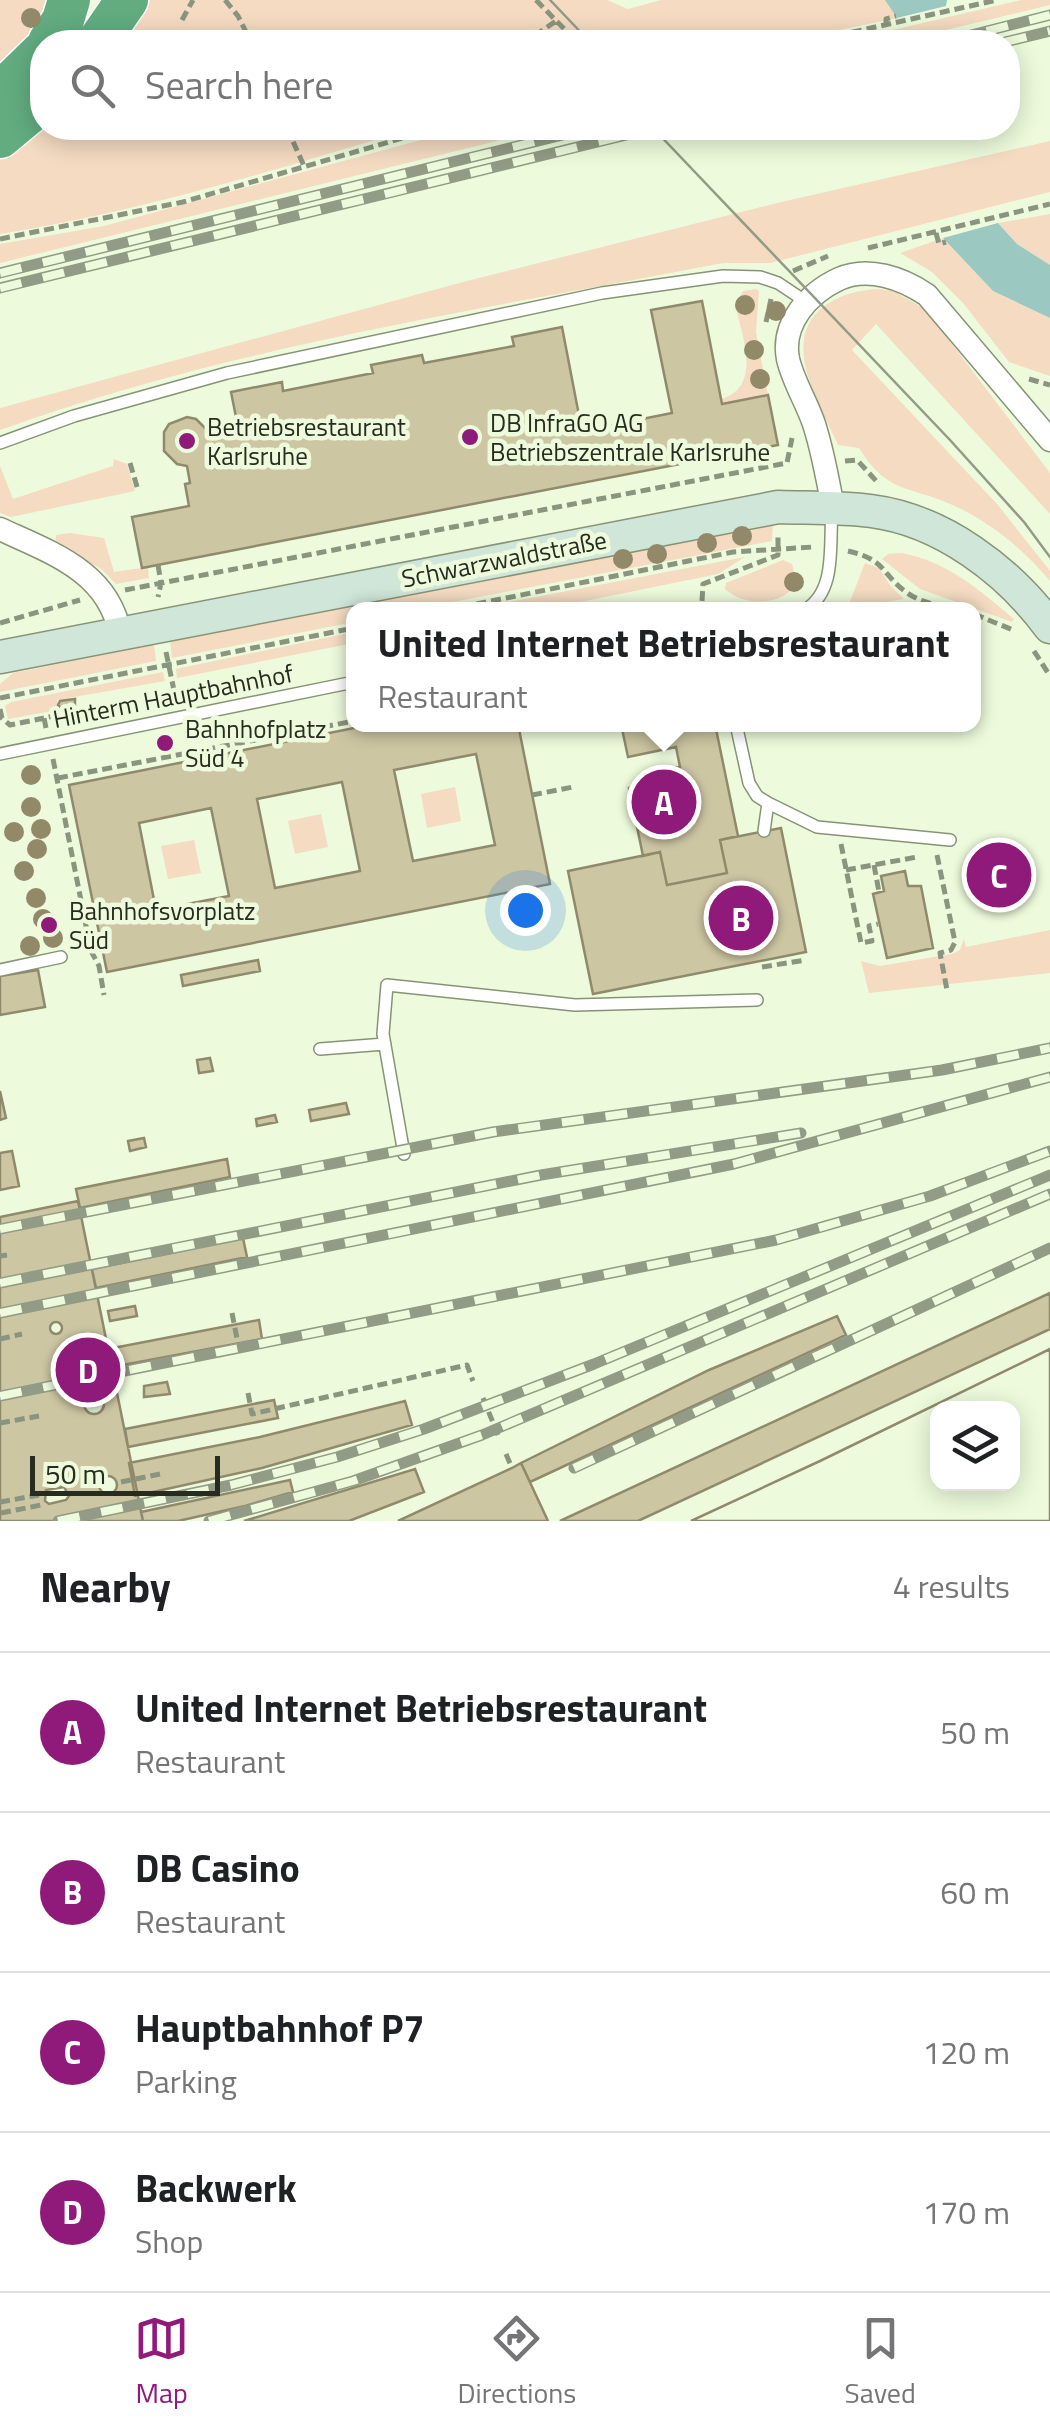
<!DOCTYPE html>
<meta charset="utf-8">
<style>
body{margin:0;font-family:"Titillium Web",sans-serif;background:#f2f2f2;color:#202124}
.controls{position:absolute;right:30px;bottom:30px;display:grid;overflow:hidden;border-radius:20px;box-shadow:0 5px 25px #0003}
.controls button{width:90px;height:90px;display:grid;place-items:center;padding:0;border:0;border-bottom:2px solid #e0e0e0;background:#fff;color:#202124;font:50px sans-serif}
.scale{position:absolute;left:30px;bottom:25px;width:190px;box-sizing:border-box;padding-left:10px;border:5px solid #272b20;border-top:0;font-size:28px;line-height:35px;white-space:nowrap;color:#272b20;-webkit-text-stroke:8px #edfbdc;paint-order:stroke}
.you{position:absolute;left:525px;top:910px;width:35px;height:35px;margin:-25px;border:8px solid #fff;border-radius:50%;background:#1a73e8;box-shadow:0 0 0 15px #1a73e833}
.badge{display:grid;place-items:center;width:65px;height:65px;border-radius:50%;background:#901a7a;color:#fff;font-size:32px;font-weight:700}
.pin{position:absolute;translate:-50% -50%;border:5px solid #fff;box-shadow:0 2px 10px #0006}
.popup{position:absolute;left:346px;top:602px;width:635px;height:130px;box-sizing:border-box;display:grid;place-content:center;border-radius:20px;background:#fff;filter:drop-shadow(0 2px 8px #0005);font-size:32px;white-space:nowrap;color:#757577}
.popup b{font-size:38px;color:#202124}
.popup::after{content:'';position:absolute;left:50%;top:100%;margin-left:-20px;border:20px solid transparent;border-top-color:#fff}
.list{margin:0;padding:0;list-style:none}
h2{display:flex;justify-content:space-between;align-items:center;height:130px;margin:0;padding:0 40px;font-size:42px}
h2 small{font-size:32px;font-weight:400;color:#757577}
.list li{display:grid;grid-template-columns:65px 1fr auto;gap:30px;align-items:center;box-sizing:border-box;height:160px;padding:0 40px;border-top:2px solid #e0e0e0}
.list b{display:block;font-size:38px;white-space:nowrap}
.list p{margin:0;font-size:32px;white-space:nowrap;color:#757577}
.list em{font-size:32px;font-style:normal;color:#757577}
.icon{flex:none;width:55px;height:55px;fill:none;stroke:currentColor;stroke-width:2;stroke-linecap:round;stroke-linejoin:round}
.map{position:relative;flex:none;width:1050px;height:1521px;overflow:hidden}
.search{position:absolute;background:#fff;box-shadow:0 5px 25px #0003;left:30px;right:30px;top:30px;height:110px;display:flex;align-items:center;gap:25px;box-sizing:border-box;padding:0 35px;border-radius:40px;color:#757577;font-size:38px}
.sheet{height:770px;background:#fff}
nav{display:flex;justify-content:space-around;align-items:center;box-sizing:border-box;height:140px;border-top:2px solid #e0e0e0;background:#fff;font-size:28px;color:#757577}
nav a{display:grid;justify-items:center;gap:5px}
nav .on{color:#901a7a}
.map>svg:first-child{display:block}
</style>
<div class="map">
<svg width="1050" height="1521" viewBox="0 0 1050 1521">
<rect width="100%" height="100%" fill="#edfbdc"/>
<!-- green -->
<path fill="#f4dbc2" d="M0,0H57L0,78Z
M147,0H607L628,9L661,0H885L897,18L782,42H117Z
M1021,0H1050V5L896,42H841Z
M42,128H415C279,169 141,211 0,234V151Z
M465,128H550L0,263V244L104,226Z
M1050,141V192L770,263H723C480,310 233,346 0,430V408L463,282L777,203Z
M1050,214V265L1017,244L998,223Z
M943,238L993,291L1050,318V376L1009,362L963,303L932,272L900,253Z
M757,289L759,291L756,332L768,395L722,404L721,399C763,387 742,335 735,305L743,291Z
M878,289L893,291L925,309L971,369L1050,473V514L876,324L852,350L997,504L1050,571V581C1025,551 993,524 957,507C911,485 889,496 859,448L838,445C820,404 777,339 826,305C842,294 859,290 878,289Z
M114,459L127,464L135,491L11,517L0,513V466L13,499L113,466Z
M773,524L772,541L416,609L354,610V622L172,658L170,640Z
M70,533L104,538L114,572L148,567L149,578L116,584L100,568L55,545L56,535Z
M902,553C948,562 978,589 1014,619L1012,622L920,589L882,559L888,554Z
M745,557L718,574L546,609H472Z
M783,560L792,564L797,584C781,606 745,607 725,589L726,583Z
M865,563L879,568L890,585L904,599L847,609Z
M354,632V643L177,678L176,669Z
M154,645L156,661L0,692V684L13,673Z
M163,672L165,681L57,700L58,710L8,719L5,706L11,702Z
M455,787L461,821L427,828L421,794Z
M321,814L328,847L295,854L288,821Z
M194,840L201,873L168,879L161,846Z
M1050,930V973L869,993L861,961L880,966L952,954L960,950L964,939L966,947Z"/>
<!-- water -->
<path fill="#9cc8c2" d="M885,0H947L946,6L897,18Z
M998,223L1017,244L1050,265V318L993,291L943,238Z"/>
<!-- building -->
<path fill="#cdc6a3" stroke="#908a6c" stroke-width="2.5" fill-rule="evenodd" d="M702,301L722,404L768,395L778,445L142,568L132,517L189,506L185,484L190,483L187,466L177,464L164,451V432L169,424L187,417L196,419L209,432L214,431L213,427L222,425L223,430L238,427L231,392L282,382L283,391L373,373L371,365L422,355L424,363L514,346L512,337L562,327L582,431L672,413L651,310Z
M75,699V705L61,708L58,705L60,701Z
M374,724H518L550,884L107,972L69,785ZM476,754L495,845L413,861L394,770ZM342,782L360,871L275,888L257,799ZM211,808L229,896L156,910L139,823Z
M621,724H715L738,836L720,840L727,873L667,885L660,852L643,856L629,788L672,779L670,769L680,767L676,747L628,757Z
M781,828L806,952L593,994L568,871L660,852L667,885L727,873L720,840Z
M905,871L908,886H921L933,948L887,958L873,894L884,891L881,876Z
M258,960L260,971L183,986L181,975Z
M38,970L45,1007L0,1015V976Z
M210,1058L213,1071L199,1073L197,1060Z
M0,1091L6,1118L0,1120Z
M346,1103L349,1114L311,1121L309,1110Z
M275,1115L277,1122L257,1126L256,1119Z
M144,1138L146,1147L130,1151L128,1141Z
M12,1151L19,1186L0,1190V1153Z
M227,1159L230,1177L80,1208L76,1189Z
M78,1201L143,1521H0V1217Z
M243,1238L247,1257L96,1288L92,1269Z
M1050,1293V1329L638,1521H560Z
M135,1306L137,1316L110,1321L108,1311Z
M837,1316L846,1335L530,1482L521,1463L709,1370Z
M259,1320L262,1339L112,1367L108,1349Z
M50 1328a6 6 0 1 1 12 0a6 6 0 1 1-12 0Z
M1050,1349V1521H691L820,1461ZM938,1408H1012V1484H938Z
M1050,1349V1521H691L820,1461ZM938,1408H1012V1484H938Z
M167,1382L170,1394L144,1397V1386Z
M84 1404a10 10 0 1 1 20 0a10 10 0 1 1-20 0Z
M274,1400L278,1418L128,1447L125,1429Z
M405,1401L412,1425L262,1468L135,1496L129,1463L260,1437Z
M521,1463L548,1521H398L512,1468Z
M415,1469L424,1492L349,1521H244Z
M99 1485a9 9 0 1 1 18 0a9 9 0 1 1-18 0Z
M290,1480L293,1492L245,1506L178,1521H143L141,1512Z
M64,1487L69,1496L66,1500L49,1504L45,1501L46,1490Z"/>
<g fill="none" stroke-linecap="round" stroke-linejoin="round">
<!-- lane casing -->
<g stroke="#879376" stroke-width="14">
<path id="lane" d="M0,443L74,416L227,373L602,293L723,276L760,277L778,283L805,301
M715,610H721
M805,610C837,591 829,545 832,512
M736,724L749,783L757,796L768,803L817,827L950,840
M0,754L354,682
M764,831L768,803
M0,970L61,957
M320,1049L385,1044
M404,1154L383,1034L387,985L575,1005L757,1000"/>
</g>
<!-- street casing -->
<g stroke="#879376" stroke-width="25">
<path id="street" d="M833,508C828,480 823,452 814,424C807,403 793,381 788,359C781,323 809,293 839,279C868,266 902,278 927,295L1050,440
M0,529C52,553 109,572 120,634"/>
</g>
<!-- secondary casing -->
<g stroke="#879376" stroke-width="35">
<path id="secondary" d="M0,657L778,507C809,508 840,507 871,511C942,520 1009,571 1050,627"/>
</g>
<!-- highway casing -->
<g stroke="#fff" stroke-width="45">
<path id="highway" d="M49,42L63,20L69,0
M98,42L127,0
M0,93L42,52
M0,137L42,102"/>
</g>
<!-- path -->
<path stroke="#8a947e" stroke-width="5" stroke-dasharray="10 5" stroke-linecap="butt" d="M225,0L238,16L251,42
M536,0L577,42
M182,20L193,0
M886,25V19L896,16
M505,42L537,34L556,21
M808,42L997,0
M287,128L304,166
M936,233L939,244L946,242
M0,239L183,202L437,128
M868,248L1050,204
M793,271L828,256
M766,322L771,299
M1029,379L1050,385
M845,461L857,460L879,484
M130,463L138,490
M848,551C887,560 881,574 906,592C920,603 942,606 959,610
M158,565L161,583L158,597
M125,590L787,463L792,438
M702,601L703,584L778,555V533
M447,610L733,552L813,547
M892,610L928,604
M974,614L1013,630
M0,623L80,600
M1034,651L1050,676
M166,652L176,700
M0,698L354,628
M0,709L2,718L10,725L44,718
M46,728L44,718L59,715
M53,759L91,951L99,966L104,995
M58,778L354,721
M532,795L573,787
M841,844L861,943L872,941L869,926L878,924
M937,855L955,942L951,950L940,953L947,990
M874,865L879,892
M846,870L917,857
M762,967L806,960
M0,1256L7,1255
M232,1313L240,1354
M0,1339L22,1334
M248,1393L252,1414L467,1365L473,1381
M483,1398L498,1435
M0,1423L39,1416
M506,1454L512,1468
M121,1482L160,1474
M0,1502L39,1495
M1,1513L41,1505"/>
<!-- lane -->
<use href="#lane" stroke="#fff" stroke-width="11"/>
<!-- street -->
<use href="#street" stroke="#fff" stroke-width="22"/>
<!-- secondary -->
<use href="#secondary" stroke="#d0e6d9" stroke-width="32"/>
<!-- highway -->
<use href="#highway" stroke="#62ac80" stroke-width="42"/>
<!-- tram -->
<path stroke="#929b85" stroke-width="2.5" d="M550,0L590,42
M653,128L950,440L1024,522L1050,557"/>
<!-- rail casing -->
<g stroke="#929b85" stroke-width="11">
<path id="rail" d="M944,42L1050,15
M1005,42L1050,31
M0,273L591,128
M0,288L655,128
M0,1229L493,1132L942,1070L1050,1048
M0,1283L541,1175L801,1133
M0,1313L734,1164L1050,1077
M0,1396L776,1240L930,1196L1050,1151
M574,1468L1050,1248
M58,1521L231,1485L337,1457L424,1429L594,1364L1050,1175
M209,1521L353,1481L482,1435L1050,1194"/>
</g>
<!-- rail -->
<use href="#rail" stroke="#edfbdc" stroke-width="8" stroke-dasharray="22" stroke-linecap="butt"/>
</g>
<!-- trees -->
<g fill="#928968">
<circle cx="31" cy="18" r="10"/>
<circle cx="745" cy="305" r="10"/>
<circle cx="776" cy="311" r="10"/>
<circle cx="754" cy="350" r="10"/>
<circle cx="760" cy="379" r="10"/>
<circle cx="742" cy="536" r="10"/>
<circle cx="707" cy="543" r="10"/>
<circle cx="657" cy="554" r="10"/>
<circle cx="623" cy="559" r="10"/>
<circle cx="794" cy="582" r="10"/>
<circle cx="31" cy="775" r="10"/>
<circle cx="31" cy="807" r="10"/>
<circle cx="41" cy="829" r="10"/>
<circle cx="14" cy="832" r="10"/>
<circle cx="37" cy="849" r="10"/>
<circle cx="24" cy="871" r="10"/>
<circle cx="36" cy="898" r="10"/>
<circle cx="43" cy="919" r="10"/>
<circle cx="53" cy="938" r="10"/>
<circle cx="30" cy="946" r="10"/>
</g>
<!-- markers -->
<g fill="#901a7a" stroke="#edfbdc" stroke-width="4">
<circle cx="470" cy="437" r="10"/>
<circle cx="187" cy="441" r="10"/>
<circle cx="165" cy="743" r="10"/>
<circle cx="49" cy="925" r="10"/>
</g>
<g text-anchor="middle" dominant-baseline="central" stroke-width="9" stroke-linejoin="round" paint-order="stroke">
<!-- poi labels -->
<g font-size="25" fill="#272b20" stroke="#edfbdc" text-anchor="start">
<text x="490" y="423">DB InfraGO AG<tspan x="490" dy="29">Betriebszentrale Karlsruhe</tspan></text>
<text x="207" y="427">Betriebsrestaurant<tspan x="207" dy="29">Karlsruhe</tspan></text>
<text x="185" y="729">Bahnhofplatz<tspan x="185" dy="29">Süd 4</tspan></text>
<text x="69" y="911">Bahnhofsvorplatz<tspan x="69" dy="29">Süd</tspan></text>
</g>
<!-- street labels -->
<g font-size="25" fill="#272b20" stroke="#edfbdc">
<text transform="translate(504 559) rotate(-11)">Schwarzwaldstraße</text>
<text transform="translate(173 696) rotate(-11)">Hinterm Hauptbahnhof</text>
</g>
</g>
</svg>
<div class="controls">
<button><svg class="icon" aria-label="layers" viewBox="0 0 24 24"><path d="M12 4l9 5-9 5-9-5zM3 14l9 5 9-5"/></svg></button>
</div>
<div class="scale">50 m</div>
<div class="you"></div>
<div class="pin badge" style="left:664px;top:802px">A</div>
<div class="popup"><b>United Internet Betriebsrestaurant</b>Restaurant</div>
<div class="pin badge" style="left:741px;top:918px">B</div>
<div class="pin badge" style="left:999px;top:875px">C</div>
<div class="pin badge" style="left:88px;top:1370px">D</div>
<div class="search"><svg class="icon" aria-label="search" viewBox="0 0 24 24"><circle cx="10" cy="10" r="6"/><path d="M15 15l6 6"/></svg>Search here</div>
</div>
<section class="sheet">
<h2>Nearby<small>4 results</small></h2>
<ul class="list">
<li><span class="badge">A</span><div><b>United Internet Betriebsrestaurant</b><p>Restaurant</p></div><em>50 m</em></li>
<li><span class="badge">B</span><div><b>DB Casino</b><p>Restaurant</p></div><em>60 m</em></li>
<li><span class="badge">C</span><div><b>Hauptbahnhof P7</b><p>Parking</p></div><em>120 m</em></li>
<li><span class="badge">D</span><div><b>Backwerk</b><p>Shop</p></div><em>170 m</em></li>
</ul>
</section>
<nav>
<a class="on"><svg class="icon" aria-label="map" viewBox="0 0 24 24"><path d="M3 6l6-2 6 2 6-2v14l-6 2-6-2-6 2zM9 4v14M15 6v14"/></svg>Map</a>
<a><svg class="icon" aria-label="directions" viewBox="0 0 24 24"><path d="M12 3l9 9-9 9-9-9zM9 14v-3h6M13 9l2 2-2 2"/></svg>Directions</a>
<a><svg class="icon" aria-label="saved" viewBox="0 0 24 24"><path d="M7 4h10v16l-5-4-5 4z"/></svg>Saved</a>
</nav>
